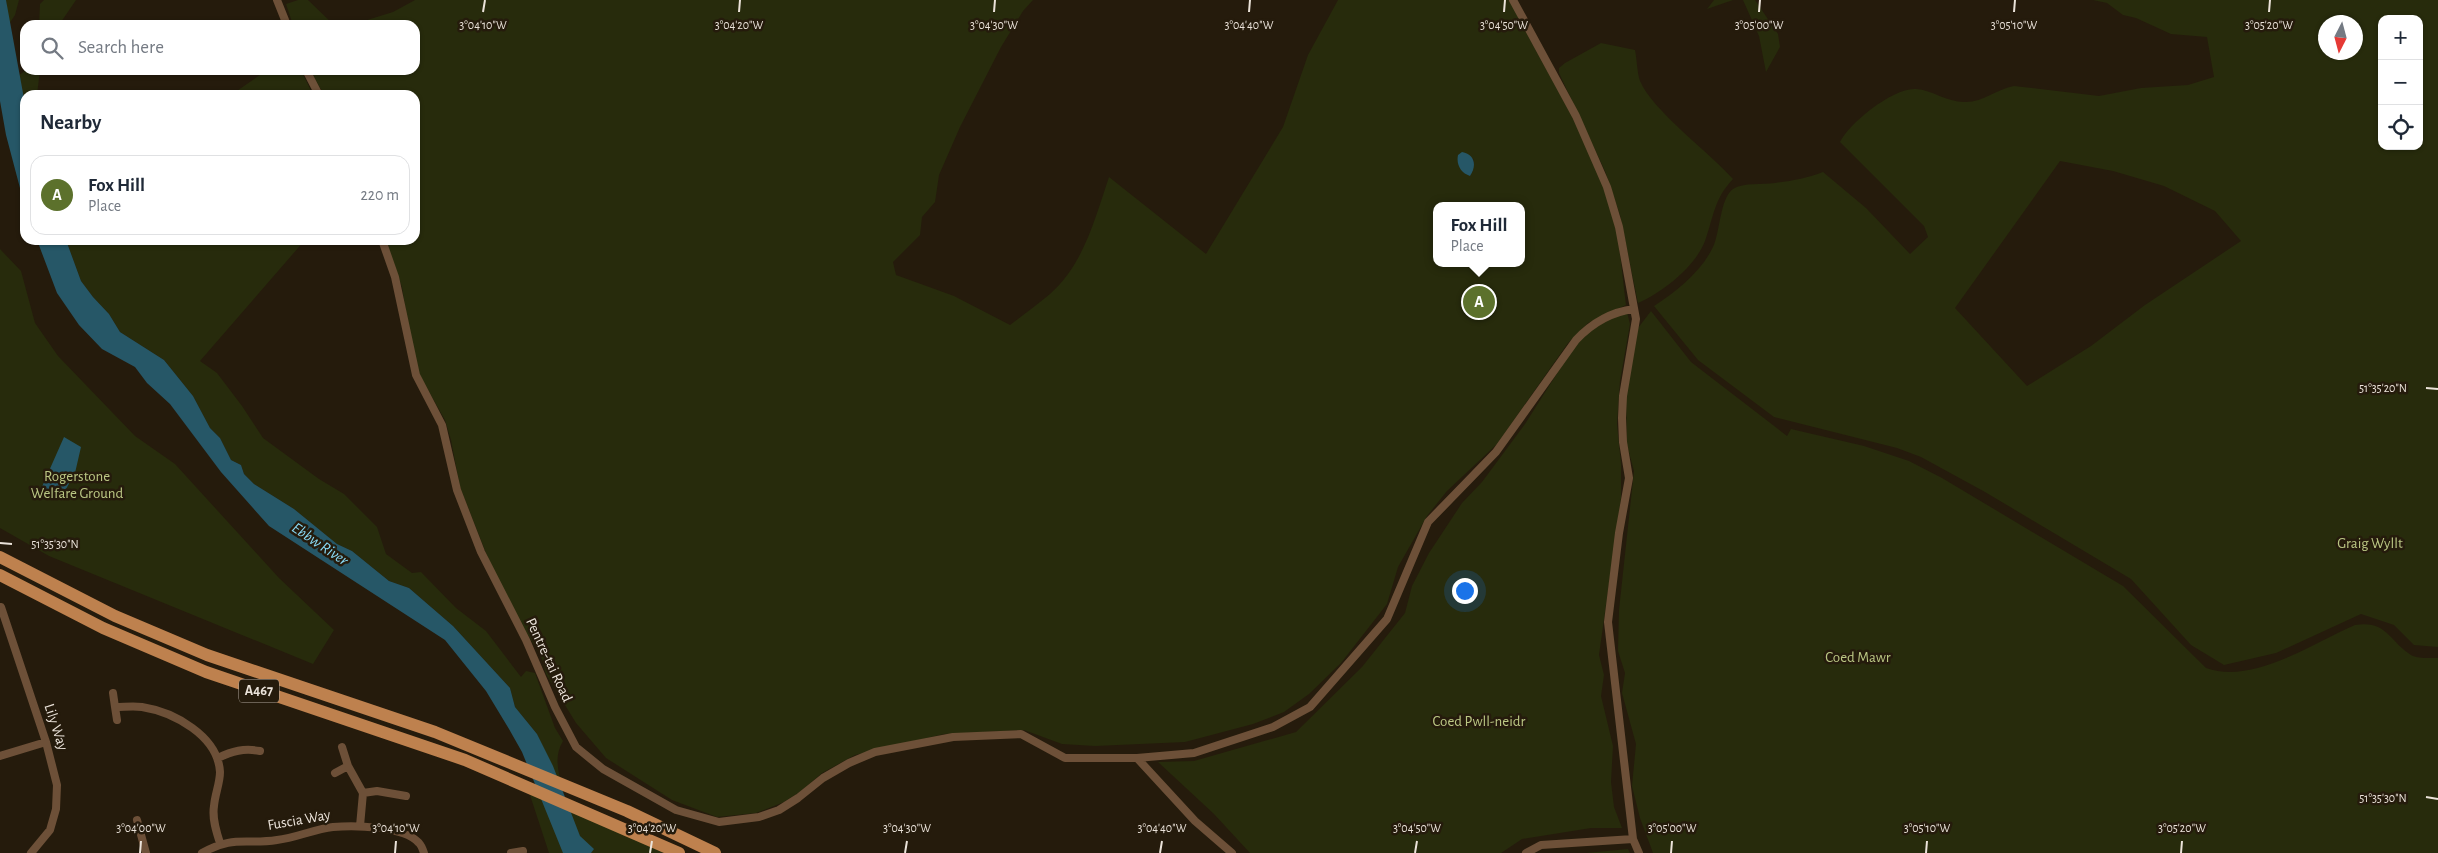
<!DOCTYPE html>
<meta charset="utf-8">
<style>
body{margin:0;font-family:"Alegreya Sans",sans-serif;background:#f6f6f7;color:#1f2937}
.controls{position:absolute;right:15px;top:15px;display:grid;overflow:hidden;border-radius:10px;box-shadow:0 1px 4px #0004}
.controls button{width:45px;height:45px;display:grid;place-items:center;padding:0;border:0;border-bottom:1px solid #e0e1e3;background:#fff;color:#1f2937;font:25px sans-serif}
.compass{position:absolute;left:2318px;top:15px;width:45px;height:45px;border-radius:50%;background:#fff;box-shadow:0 1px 4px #0004;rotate:186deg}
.you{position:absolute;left:1464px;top:590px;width:18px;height:18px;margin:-12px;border:4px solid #fff;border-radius:50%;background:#1a73e8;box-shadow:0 0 0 8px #1a73e833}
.badge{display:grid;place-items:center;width:32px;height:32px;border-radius:50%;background:#5c712c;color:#fff;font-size:16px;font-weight:700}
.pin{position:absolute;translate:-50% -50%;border:2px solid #fff;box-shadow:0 1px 5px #0006}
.popup{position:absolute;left:1433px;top:202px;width:92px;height:65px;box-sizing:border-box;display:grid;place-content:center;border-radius:10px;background:#fff;filter:drop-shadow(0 1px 4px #0005);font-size:16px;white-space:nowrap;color:#747a83}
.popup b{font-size:19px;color:#1f2937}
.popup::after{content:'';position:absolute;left:50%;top:100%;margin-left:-10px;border:10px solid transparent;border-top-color:#fff}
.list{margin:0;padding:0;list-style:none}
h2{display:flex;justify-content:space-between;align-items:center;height:65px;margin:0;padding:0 20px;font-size:21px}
h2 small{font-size:16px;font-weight:400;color:#747a83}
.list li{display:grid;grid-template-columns:32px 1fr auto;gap:15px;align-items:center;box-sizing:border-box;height:80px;margin:0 10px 10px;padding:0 10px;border:1px solid #e0e1e3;border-radius:15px}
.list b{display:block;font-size:19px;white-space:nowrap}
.list p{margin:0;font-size:16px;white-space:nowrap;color:#747a83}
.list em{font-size:16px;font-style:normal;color:#747a83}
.icon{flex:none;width:28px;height:28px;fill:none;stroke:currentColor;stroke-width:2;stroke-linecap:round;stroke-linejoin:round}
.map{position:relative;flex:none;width:2438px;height:853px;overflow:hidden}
.search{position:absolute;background:#fff;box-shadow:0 1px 4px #0004;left:20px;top:20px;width:400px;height:55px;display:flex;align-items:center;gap:12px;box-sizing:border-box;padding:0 18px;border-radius:15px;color:#747a83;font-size:19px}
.panel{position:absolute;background:#fff;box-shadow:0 1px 4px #0004;left:20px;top:90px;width:400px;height:155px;border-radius:15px}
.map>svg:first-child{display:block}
</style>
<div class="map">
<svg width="2438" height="853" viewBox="0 0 2438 853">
<rect width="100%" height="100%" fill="#251b0c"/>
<!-- green -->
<path fill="#272b0c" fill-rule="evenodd" d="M6,0H19L15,15L9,24Z
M44,0H76L59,25H39L40,4Z
M298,0H308L334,25H293L286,4Z
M415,0H1033L1023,11L1001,47L960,127L939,175L935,202L922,217L920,235L893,262L896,275L954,296L1010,325C1023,315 1037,305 1050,294C1084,264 1095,218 1109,177L1206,254L1283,127L1308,55L1338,0H1510C1540,63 1580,122 1605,188C1619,225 1621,266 1626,305L1588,323L1568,343L1497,444L1447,491L1427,516L1398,567L1387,604L1341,663L1309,694L1284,712L1253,724L1185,742L1095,746L1062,744L1024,730L944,734L855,755L822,773L801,791L784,802L756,813L717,817L672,800L606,758L576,723L546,674L541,656L518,619L490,563L460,487L451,440L445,420L419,374L411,344L402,287L386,240H415V95H324L310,70H415V25H351L393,12ZM1473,158L1474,164L1470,176L1462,171ZM1436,206H1522V263H1436Z
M1714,0H1733L1707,9Z
M1743,0H1755L1778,34L1780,47L1766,72L1759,36Z
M2093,0H2438V647L2414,645L2394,625L2361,614L2276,653L2224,665L2191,645L2131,579L1985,492L1921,457L1897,448L1774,417L1698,360L1654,306C1677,291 1701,272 1713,247C1720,233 1720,198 1733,189C1744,182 1762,185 1775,183C1791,181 1808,178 1823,172L1866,208L1910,254L1928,237L1924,226L1840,142C1849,123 1894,87 1916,89C1932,90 1947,102 1964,102C1982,103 1997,89 2014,86L2099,96L2141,88L2188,85L2214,77L2207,37L2171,34L2136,18L2123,15L2107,3ZM2382,19H2419V146H2382ZM2326,22H2356V52H2326ZM2060,161L2113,171L2164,186L2215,211L2241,241L2145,305L2091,346L2027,386L1955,308Z
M1601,43L1635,50C1637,60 1637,72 1640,81C1652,110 1710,153 1733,179C1714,199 1714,216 1705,241C1695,267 1663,292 1638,303L1620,215L1605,171L1559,73V68L1565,63Z
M26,70H40L37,95H25V104L18,76Z
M267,70H301L313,95H231Z
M66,240H305L200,361L217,373L242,406L263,438L319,479L344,494L377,527L386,554L412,573L421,572L456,608L486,631L521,677L526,671L535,673L555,728L563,741C553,758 559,773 563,791L537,734L515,707L510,688L453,626L409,588L389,581L352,551L337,544L294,509L254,484L244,474L241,465L231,460L220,438L210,428L193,396L164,360L120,332L109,314L93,297L81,281Z
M0,249L21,271L35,323L58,356L135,436L175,464L279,578L334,630L313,664L49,556L0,528Z
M1651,311L1691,362L1787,436L1791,429L1864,446L1909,461L1942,478L2123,586L2206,668C2253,685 2313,643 2355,625C2387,620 2389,641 2411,655C2418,659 2430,658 2438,658V853H1653L1640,818L1632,786L1636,744L1622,693L1625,673L1618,651L1619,610L1634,471L1627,445L1626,397L1638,328Z
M1627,312L1630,324L1620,381L1617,424L1621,464V498L1599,655L1604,675L1601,696L1613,746L1611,782L1614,807L1622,828H1591L1522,839L1501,853H1250L1214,814L1158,762L1194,761L1296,732L1362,667L1405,613L1412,586L1429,553L1462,503L1482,482L1525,424L1575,345L1589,332L1611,318Z
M527,786L679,853H549Z
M1628,849L1630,853H1586Z"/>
<!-- water -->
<path fill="#265767" d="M0,0H6L25,104V207L6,135L0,101Z
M1462,152C1475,154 1477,166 1470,176C1461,173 1456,165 1458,155Z
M37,240H66L81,281L93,297L109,314L120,332L164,360L193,396L210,428L220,438L231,460L241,465L244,474L254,484L294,509L337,544L352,551L389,581L409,588L453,626L510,688L515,707L537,734L553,766L580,836L594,849L591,853H563L522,752L509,729L486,691L445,640L269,526L221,472L170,404L147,383L135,367L102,349L79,325L57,293Z
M64,437L81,447L75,473L66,489L50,494L41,489Z"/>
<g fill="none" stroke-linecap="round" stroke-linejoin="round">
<!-- street -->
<path stroke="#6d5038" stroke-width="8" d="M277,0L287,25
M1513,0L1576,116L1607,187L1619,227L1636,319L1623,396L1622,418L1623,442L1629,478L1619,533L1608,622L1633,839L1639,853
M306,70L319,95
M382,240L395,277L416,375L442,425L457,490L481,552L526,640L555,707L576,747L603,769L676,810L719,822L759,817L779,810L798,798L823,778L849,763L875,752L953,737L1021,734L1065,758H1137L1195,821L1232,853
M1,607L46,742L57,785L56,809L50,830L31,853
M113,693L115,707
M117,720L115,707C124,707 134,706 142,707C174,712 218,736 220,772C220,783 215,794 214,806C212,818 216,831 220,843
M342,747L348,766L363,793L360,826
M0,756L46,742
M218,758C232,751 244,748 260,751
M1137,758L1194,753L1273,727L1310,707L1387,619L1428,522L1496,452L1576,340C1592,323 1610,312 1634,309
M335,773L348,766
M363,793L377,791L406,796
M137,820L146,853
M202,853C234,835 245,845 277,840C296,838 314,829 333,827C354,825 404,826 419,843C421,845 423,850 424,853
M511,853L523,851
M1526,853L1541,845L1633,839"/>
<!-- primary -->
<path stroke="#be814e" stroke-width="12" d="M0,557L115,616L207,655L435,732L627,811L715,853
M0,575L103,628L206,672L465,760L679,853"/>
</g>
<!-- ticks -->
<path fill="none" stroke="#ebe3da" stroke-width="2" d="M483,12L485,0M739,12L740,0M994,12L995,0M1249,12L1250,0M1504,12L1505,0M1759,12L1760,0M2014,12L2015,0M2269,12L2270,0M2426,388L2438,389M0,543L12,544M2426,797L2438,799M140,853L141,841M395,853L396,841M650,853L652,841M905,853L907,841M1160,853L1162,841M1415,853L1417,841M1671,853L1672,841M1926,853L1927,841M2181,853L2182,841"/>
<g text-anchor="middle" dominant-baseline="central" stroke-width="5" stroke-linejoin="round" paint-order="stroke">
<!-- shield labels -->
<rect fill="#251b0c" stroke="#b0a79c" stroke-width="1" x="239" y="679.5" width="40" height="23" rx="4"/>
<g font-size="14" font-weight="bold" fill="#ebe3da">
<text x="259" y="691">A467</text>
</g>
<!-- park labels -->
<g font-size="15" fill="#bbc784" stroke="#251b0c">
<text x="77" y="476">Rogerstone<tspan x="77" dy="17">Welfare Ground</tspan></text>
<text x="2370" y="543">Graig Wyllt</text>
<text x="1858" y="657">Coed Mawr</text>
<text x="1479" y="721">Coed Pwll-neidr</text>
</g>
<!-- street labels -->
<g font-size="15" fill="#ebe3da" stroke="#251b0c">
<text transform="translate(549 660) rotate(65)">Pentre-tai Road</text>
<text transform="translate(56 727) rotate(72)">Lily Way</text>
<text transform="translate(299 820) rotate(-10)">Fuscia Way</text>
</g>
<!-- water labels -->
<g font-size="16" font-style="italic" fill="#88d9f5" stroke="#251b0c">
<text transform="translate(320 544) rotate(34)">Ebbw River</text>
</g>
</g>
<g font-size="12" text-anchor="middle" fill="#ebe3da" stroke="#251b0c" stroke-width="5" stroke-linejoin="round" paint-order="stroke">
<text x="483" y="29">3°04'10"W</text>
<text x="739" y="29">3°04'20"W</text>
<text x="994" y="29">3°04'30"W</text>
<text x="1249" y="29">3°04'40"W</text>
<text x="1504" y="29">3°04'50"W</text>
<text x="1759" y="29">3°05'00"W</text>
<text x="2014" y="29">3°05'10"W</text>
<text x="2269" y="29">3°05'20"W</text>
<text x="2383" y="392">51°35'20"N</text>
<text x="55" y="548">51°35'30"N</text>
<text x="2383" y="802">51°35'30"N</text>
<text x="141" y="832">3°04'00"W</text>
<text x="396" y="832">3°04'10"W</text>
<text x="652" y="832">3°04'20"W</text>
<text x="907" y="832">3°04'30"W</text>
<text x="1162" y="832">3°04'40"W</text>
<text x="1417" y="832">3°04'50"W</text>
<text x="1672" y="832">3°05'00"W</text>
<text x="1927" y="832">3°05'10"W</text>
<text x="2182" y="832">3°05'20"W</text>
</g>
</svg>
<div class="controls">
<button>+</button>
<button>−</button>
<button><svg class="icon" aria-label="locate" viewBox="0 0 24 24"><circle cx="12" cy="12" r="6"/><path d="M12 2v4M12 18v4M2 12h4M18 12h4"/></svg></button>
</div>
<svg class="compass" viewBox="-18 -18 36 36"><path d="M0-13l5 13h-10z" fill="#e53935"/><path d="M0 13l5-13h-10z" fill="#747a83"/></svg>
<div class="you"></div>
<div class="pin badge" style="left:1479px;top:302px">A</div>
<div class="popup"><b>Fox Hill</b>Place</div>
<div class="search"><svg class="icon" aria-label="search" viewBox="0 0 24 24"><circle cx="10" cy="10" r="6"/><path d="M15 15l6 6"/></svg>Search here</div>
<section class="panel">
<h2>Nearby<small></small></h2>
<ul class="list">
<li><span class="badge">A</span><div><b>Fox Hill</b><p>Place</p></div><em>220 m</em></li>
</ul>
</section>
</div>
